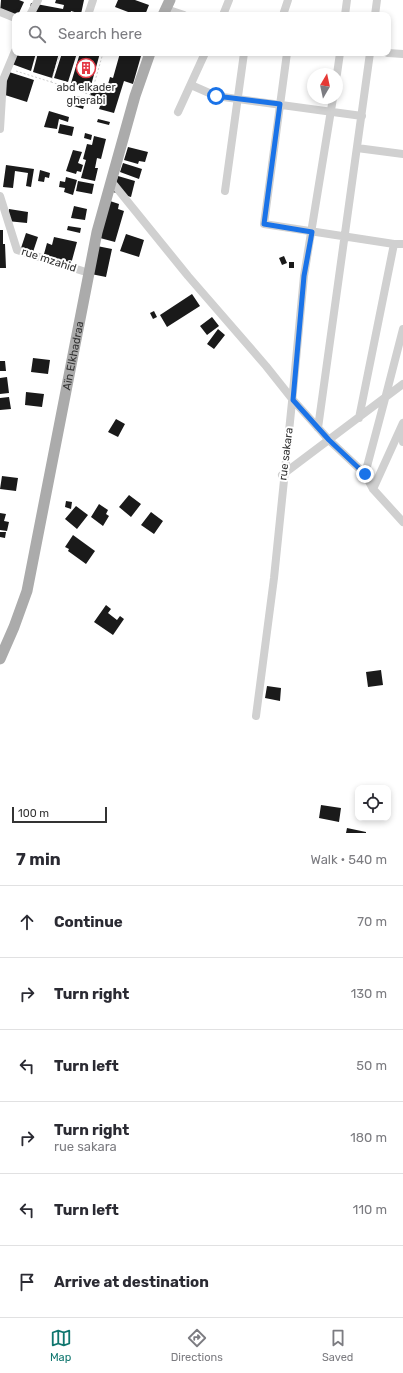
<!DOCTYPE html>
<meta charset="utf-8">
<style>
body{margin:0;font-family:Rubik,sans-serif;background:#f7f7f7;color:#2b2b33}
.controls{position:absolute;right:12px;bottom:12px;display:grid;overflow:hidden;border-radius:8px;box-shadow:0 2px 6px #0003}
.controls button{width:36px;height:36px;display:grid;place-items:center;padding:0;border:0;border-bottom:1px solid #e1e1e2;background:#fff;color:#2b2b33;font:20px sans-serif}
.compass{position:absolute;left:307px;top:68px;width:36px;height:36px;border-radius:50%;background:#fff;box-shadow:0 2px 6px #0003;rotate:9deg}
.scale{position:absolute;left:12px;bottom:10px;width:95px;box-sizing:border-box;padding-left:4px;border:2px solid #333;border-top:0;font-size:11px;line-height:14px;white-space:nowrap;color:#333;-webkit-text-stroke:3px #fff;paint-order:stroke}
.stop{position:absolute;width:12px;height:12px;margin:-9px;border:3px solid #1a73e8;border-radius:50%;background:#fff}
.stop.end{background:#1a73e8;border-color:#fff;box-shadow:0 1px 4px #0008}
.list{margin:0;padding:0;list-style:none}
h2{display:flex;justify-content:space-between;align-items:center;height:52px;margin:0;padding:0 16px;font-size:17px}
h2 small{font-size:13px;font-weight:400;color:#7c7c81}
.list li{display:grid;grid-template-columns:26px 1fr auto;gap:12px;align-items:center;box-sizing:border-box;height:72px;padding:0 16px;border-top:1px solid #e1e1e2}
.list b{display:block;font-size:15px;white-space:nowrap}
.list p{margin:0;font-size:13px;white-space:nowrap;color:#7c7c81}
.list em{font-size:13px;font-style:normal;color:#7c7c81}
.icon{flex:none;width:22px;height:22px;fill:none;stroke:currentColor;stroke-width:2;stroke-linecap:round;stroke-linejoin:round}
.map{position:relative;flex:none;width:403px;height:833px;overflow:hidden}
.search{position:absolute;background:#fff;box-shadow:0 2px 6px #0003;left:12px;right:12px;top:12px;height:44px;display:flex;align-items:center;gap:10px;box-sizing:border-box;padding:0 14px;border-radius:8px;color:#7c7c81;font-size:15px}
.sheet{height:484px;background:#fff}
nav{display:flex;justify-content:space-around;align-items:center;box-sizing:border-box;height:56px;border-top:1px solid #e1e1e2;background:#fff;font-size:11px;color:#7c7c81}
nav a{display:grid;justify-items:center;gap:2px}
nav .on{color:#0f766e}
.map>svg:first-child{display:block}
</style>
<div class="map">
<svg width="403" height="833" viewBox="0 0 403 833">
<rect width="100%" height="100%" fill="#fff"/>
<!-- building -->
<path fill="#1a1a1a" d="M1,0H19L24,2L18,15H15L0,13Z
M56,0H84L81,14L71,11L70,15H28L31,3L63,9L64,5L55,3Z
M118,0H135L149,5L145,15H136L115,7Z
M16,53H36L31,71L12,64Z
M38,53H59L52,78L33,72Z
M62,53H77L68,82L54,78Z
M80,53H100L90,89L71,83Z
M120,53H128L141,56L133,84L124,81L114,113L99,109L101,103L93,100L94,96L90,95L94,84L107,88L110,77L113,78Z
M9,72L34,80L27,102L5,95V80Z
M77,96L86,99L83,109L74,106Z
M49,111L69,117L68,122L59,119L57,129L44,127Z
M98,119L110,122L109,125L97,122Z
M60,124L74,127L72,136L58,133Z
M85,133L92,135L91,140L84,138Z
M94,136L106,139L101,159L97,158L95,168H98L95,181L81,178L86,160L83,159L87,144L92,145Z
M128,147L148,152L145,162L139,161L138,164L124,160Z
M73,150L82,152L78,163L83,165L81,172L77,171L76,174L66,171Z
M123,163L142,169L139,179L120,172Z
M6,165L34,169L31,187L26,186L28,173L15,171L13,188L3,187Z
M40,170L50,173L49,178L45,177L44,182L38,181Z
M118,176L135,181L131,197L113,192Z
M66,177L77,180L73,195L64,192L65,188L59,187L60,181L65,182Z
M78,181L94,184L92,194L76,191Z
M110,201L119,204L118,209L124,211L115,242L100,238Z
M74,206L87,209L85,220L71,218Z
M9,209L28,212L27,223L7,221Z
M68,226L81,228L80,233L67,230Z
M0,230H3V244H5L6,268H0Z
M26,233L38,237L33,252L21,248Z
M126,234L144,240L139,257L120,251Z
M54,237L77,242L71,264L49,259V255L44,254L47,243L52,245Z
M97,246L112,249L106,277L91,274Z
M284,256L287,263L282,265L279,258Z
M289,262H294V268H289Z
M192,294L200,306L167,327L160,315Z
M154,311L157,317L153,319L150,313Z
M212,317L219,326L207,335L200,326Z
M218,329L225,335L214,349L207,344Z
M33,358L50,360L48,374L31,372Z
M0,361H5L6,371H0Z
M7,377L9,393L0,394V378Z
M26,392L44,394L42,407L25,405Z
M9,397L11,409L0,410V398Z
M116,419L125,424L118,437L108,432Z
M2,476L18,478L16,491L0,489Z
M129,495L141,504L131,517L119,507Z
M66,501L72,502L71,509L65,507Z
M99,504L108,510L106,514L109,516L103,526L91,517Z
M76,506L88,515L77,529L65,519Z
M151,512L163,521L154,534L141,525Z
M0,513L6,514L4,521L9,522L7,531L0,530Z
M0,532H6L5,538L0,537Z
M73,535L95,551L86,564L68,551L69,549L65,547Z
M106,605L111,609L108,613L117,620L120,616L124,619L113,635L94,622Z
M381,670L383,685L368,687L366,672Z
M267,686L281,688L280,701L265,698Z
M321,805L341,808L339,822L319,818Z
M347,828L366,832V833H346Z"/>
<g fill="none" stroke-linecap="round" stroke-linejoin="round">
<!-- path -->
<path stroke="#cdcdcd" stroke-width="1" stroke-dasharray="2 2" stroke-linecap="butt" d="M16,71L51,82L60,53
M51,82L91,95L103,53"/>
<!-- minor -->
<path stroke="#d0d0d0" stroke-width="8" d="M166,9L184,15
M0,12L15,18
M30,15L38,0
M88,15L93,0
M223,15L229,0
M283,15L288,0
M345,15L347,0
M375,15L377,0
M287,53L264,224L394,244H403
M388,53L403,54
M337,74L340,53
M191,85L216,96L362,116
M178,112L205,53
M0,129L3,80L15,51
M357,148L403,154
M111,181L188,276L266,366L293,400L329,440L365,474L373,489L403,522
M225,191L244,53
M0,196L17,250L89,273
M359,418L394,244
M402,427L403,442
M318,428L370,53
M365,474L386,395L403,329
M282,475L403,384
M373,489L403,423
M256,716L274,578L292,402L304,276L333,98"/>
<!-- major -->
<g stroke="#ababab" stroke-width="11">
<path d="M163,15L170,0"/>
<path id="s1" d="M0,659L14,627L27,591L97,232L135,96L150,53"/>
</g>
</g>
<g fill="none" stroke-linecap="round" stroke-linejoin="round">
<!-- route -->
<path stroke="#1a73e8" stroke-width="5" d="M216,96L280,104L264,224L312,232L304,276L293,400L329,440L365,474"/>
</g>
<!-- icons -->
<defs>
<g id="building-ring" transform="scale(1)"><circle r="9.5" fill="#fff" stroke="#e63946" stroke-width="1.5"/><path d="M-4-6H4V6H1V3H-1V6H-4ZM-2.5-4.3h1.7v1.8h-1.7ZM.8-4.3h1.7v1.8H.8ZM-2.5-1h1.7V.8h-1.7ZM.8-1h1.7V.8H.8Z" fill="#e63946"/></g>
</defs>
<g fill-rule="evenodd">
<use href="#building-ring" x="86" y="68"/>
</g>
<g text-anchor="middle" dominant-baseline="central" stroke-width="4" stroke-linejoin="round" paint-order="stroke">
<!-- poi labels -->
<g font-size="11" fill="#333" stroke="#fff">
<text x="86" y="87">abd elkader<tspan x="86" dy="13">gherabi</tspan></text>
</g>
<!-- street labels -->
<g font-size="11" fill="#333" stroke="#fff">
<text transform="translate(49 260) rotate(18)">rue mzahid</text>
<text stroke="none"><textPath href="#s1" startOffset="313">Aïn Elkhadraa</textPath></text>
<text transform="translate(286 454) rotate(-83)">rue sakara</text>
</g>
</g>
</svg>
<div class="controls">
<button><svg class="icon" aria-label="locate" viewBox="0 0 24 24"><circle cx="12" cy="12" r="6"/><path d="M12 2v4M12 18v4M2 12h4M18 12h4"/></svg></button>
</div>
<svg class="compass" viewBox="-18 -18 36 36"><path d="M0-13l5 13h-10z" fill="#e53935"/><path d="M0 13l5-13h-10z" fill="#7c7c81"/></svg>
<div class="scale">100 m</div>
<div class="stop" style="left:216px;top:96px"></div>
<div class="stop end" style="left:365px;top:474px"></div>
<div class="search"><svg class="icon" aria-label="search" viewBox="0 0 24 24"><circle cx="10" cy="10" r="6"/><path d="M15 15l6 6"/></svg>Search here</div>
</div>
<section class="sheet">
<h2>7 min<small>Walk · 540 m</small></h2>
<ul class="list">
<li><svg class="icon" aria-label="ahead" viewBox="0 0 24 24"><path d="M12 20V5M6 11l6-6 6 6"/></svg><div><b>Continue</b></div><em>70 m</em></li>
<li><svg class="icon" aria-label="right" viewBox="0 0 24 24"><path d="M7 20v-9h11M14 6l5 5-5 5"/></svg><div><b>Turn right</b></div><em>130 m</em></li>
<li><svg class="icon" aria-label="left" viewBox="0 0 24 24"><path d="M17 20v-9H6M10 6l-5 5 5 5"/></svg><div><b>Turn left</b></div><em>50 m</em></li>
<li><svg class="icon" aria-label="right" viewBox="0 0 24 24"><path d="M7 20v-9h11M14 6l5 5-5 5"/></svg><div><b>Turn right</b><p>rue sakara</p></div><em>180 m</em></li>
<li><svg class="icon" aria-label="left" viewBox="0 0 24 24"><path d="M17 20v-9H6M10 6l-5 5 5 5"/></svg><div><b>Turn left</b></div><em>110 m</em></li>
<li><svg class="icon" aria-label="arrive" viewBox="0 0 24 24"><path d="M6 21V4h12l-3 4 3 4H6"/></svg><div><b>Arrive at destination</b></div></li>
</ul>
</section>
<nav>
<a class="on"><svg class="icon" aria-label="map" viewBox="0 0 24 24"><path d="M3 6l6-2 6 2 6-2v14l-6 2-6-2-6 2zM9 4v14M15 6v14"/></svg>Map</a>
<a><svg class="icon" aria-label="directions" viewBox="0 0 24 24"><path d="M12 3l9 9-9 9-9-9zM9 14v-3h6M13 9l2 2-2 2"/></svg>Directions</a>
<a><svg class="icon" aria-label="saved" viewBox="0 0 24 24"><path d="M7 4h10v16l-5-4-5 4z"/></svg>Saved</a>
</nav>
